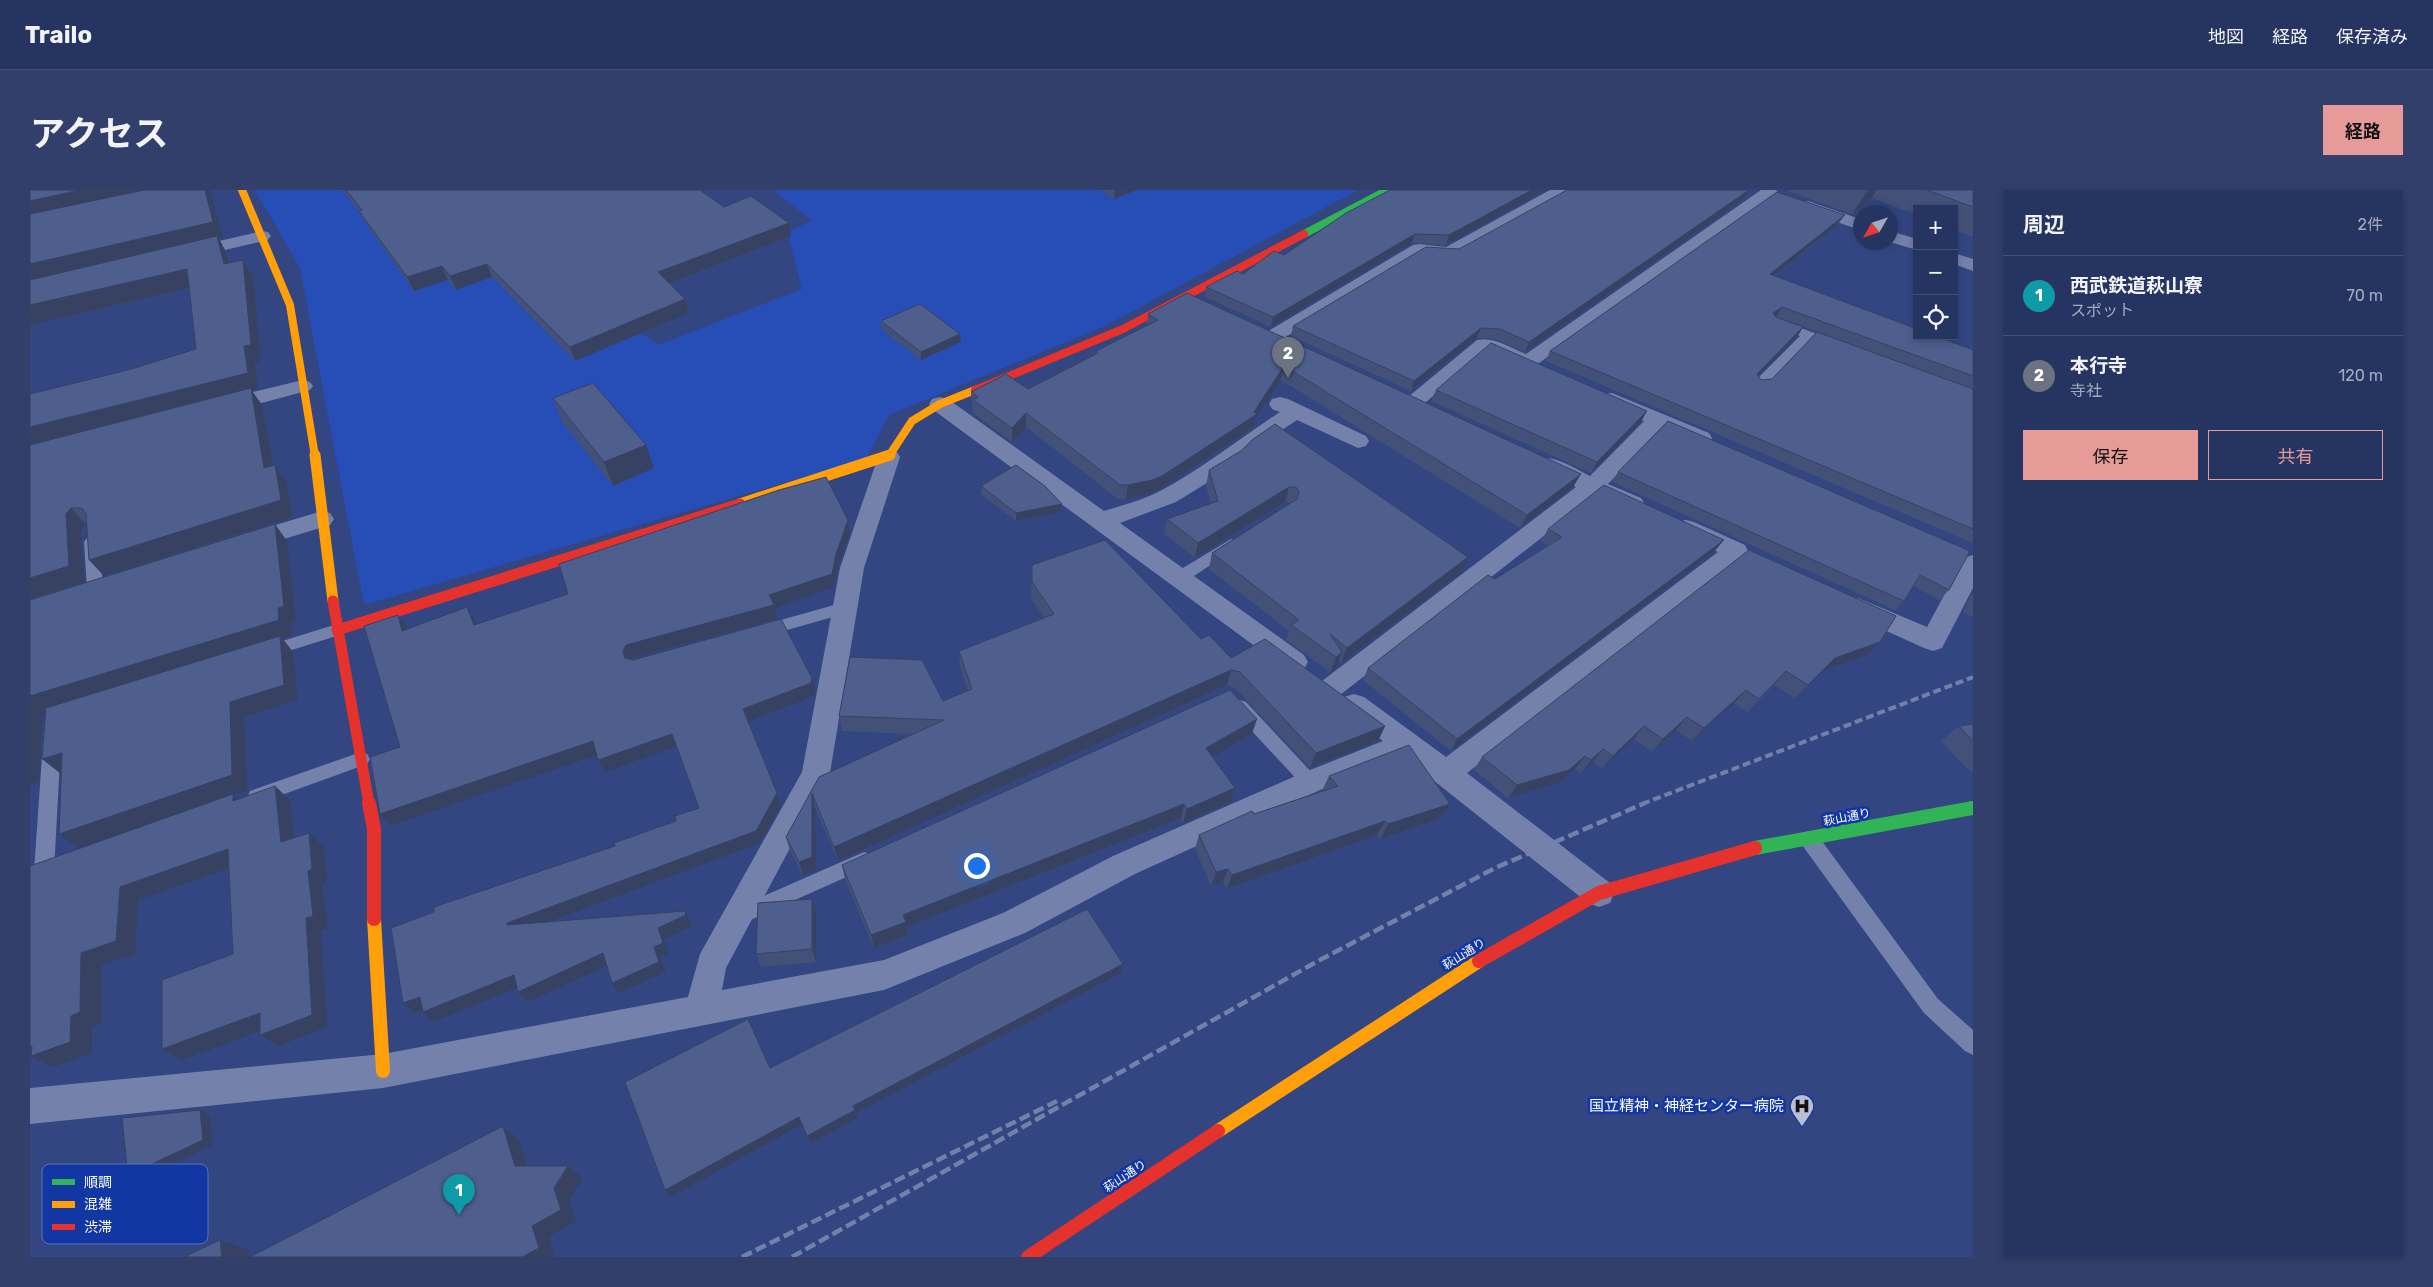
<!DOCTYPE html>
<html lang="ja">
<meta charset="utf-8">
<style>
body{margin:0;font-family:Rubik,"Noto Sans JP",sans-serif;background:#323f6a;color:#f1f3f6}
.controls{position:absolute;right:15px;top:15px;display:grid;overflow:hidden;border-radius:0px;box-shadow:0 2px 8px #0003}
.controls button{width:45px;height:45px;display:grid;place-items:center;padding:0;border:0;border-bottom:1px solid #424f76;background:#263461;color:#f1f3f6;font:25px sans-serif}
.compass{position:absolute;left:1823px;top:15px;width:45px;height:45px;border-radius:50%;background:#263461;box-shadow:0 2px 8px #0003;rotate:231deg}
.you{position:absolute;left:946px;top:675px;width:18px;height:18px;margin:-12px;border:4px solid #fff;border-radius:50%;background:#1a73e8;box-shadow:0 0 0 8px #1a73e833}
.badge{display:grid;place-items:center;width:32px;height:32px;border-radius:50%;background:#e69b98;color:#fff;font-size:16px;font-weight:700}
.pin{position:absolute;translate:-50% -41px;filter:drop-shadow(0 1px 2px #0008)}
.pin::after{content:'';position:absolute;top:26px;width:18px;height:15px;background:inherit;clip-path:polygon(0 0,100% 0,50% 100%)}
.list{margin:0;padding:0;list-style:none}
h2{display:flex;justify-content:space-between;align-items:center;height:65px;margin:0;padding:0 20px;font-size:21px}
h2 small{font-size:16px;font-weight:400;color:#a4aabd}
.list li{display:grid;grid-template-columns:32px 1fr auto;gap:15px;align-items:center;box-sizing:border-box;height:80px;padding:0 20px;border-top:1px solid #424f76}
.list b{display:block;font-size:19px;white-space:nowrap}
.list p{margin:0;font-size:16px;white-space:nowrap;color:#a4aabd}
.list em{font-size:16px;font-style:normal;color:#a4aabd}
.actions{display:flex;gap:10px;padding:15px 20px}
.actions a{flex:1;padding:11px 0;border:1px solid #e69b98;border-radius:0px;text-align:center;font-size:18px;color:#e69b98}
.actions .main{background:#e69b98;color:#111}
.icon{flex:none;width:28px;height:28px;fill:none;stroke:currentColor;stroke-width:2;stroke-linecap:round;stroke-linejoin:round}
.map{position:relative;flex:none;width:1943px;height:1067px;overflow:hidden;border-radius:0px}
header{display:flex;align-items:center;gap:30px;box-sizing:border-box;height:70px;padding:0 25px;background:#263461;border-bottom:1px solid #424f76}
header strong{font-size:24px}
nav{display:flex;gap:28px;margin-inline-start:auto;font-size:18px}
.intro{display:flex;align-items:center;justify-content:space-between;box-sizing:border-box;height:120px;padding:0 30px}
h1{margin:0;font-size:35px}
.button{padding:12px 22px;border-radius:0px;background:#e69b98;color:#111;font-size:18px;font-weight:700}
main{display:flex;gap:30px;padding:0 30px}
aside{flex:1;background:#263461;border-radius:0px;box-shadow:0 2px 8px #0003}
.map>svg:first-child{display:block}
</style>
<header>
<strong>Trailo</strong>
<nav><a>地図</a><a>経路</a><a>保存済み</a></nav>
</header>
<div class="intro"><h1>アクセス</h1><a class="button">経路</a></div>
<main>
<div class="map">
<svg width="1943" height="1067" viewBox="0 0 1943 1067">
<rect width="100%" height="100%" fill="#334681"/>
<!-- green -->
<path fill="#274db7" d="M225,0H480L566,109L628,155L772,99L757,42L782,30L743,0H1328L1075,136L859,225L836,269L334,415L270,78Z"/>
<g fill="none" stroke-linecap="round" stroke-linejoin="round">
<!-- lane -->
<path fill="#7481aa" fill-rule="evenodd" d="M1749,130L1809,152L1810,155L1804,159L1780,150L1734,198H1724L1722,195L1724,192L1770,146L1745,137L1743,134L1745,131Z
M62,347L67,348L70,352L73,399L71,403H59L57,399L54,352L57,348Z
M1201,349L1206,350L1209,354L1206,358L1155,392H1143L1141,388L1143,384Z
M815,412L821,414L823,418L821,422L732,447L726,445L724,441L726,437Z
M307,434L313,436L315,440L313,444L236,468L230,466L228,462L230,458Z
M1210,510L1216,512L1286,587L1289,592L1286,597L1280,600L1274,597L1204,522L1201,517L1204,512Z
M22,545L28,547L31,552L24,681L21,687L14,690L7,687L4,681L13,552L16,547Z
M331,562L337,564L340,569L337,574L227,614L220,611L218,606L220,601Z
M1779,641L1786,643L1908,809L1943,840V865L1935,861L1894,823L1772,655L1770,649L1772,643Z
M834,662L841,664L844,670L841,676L725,728L718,731L711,728L708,722L711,716Z"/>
<!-- street -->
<path fill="#7481aa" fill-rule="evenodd" d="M1520,0H1542L1539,4L1425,67L1419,68L1392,65L1249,151L1242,153L1235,151L1232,147L1235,143L1383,55L1389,54L1416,57Z
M1731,0H1746L1748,2L1505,176C1489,180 1471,168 1456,162L1390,217L1383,219L1376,217L1372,212L1447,150C1463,146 1481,158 1496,164Z
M1778,11L1830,29V40L1772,20L1769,16L1772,12Z
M232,41L238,42L241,46L238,50L156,69L150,68L147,64L150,60Z
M1860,41L1887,49V60L1860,52Z
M1924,63L1943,69V81L1924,74Z
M273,190L280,192L283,196L280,200L190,224L182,222L179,217L182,212Z
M1582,203L1679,243L1682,248L1679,253L1671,255L1663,253L1632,239L1578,294L1611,308L1615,314L1611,320C1595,324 1580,313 1565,306L1310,505L1301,508L1292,505L1288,498L1292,491L1546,297L1507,279L1504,274L1507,269C1524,264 1544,278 1560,286L1614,231L1575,214L1571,209L1575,204Z
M910,207L918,209L1074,321C1093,315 1114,310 1132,300C1173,278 1210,248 1250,222L1242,219L1239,214L1242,209L1250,207L1258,209L1336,246L1339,251L1336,256L1328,258L1267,230L1217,264L1206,275L1146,312L1090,333L1274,465L1278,472L1274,479L1265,482L1256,479L902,219L899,214L902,209Z
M859,260L867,262L870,267L834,378L800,583L696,778L692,800L854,770L973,723L1083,666L1270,584L1353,551L1314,523L1310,515L1314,507L1324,504L1334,507L1416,567L1688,362L1648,344L1644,338L1648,332L1656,330L1664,332L1715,355L1718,361L1715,367L1437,583L1580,693L1584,703L1580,713L1569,717L1558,713L1374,567L1290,600L1105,684L995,743L854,800L353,898L0,934V898L353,864L658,807L670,764L772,582L810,378L848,267L851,262Z
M292,321L300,323L304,329L300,335L214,361L206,359L202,353L206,347Z
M1943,365V398L1912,458L1903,461L1894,458L1819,424L1815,417L1819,410L1828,408L1897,437L1934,368Z"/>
<!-- fast-far1 -->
<path stroke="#30b455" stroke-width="8" d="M1274,44L1358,0"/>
<!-- fast -->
<path stroke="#30b455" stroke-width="14" d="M1725,658L1943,618"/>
<!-- slow-far2 -->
<path stroke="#ff9f0a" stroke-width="8" d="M212,0L260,115L285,266
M859,266L882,231L910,214L945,200"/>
<!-- slow-far1 -->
<path stroke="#ff9f0a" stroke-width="11" d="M285,265L303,411
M710,314L860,265"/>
<!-- slow -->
<path stroke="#ff9f0a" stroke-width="14" d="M344,729L353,881
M1188,941L1449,771"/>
<!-- jam-far2 -->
<path stroke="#e5322d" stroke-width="8" d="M945,200L1093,139L1274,44"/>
<!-- jam-far1 -->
<path stroke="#e5322d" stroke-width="11" d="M303,411L339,614
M307,440L710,314"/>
<!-- jam -->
<path stroke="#e5322d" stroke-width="14" d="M339,613L344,639V729
M1449,771L1569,703L1725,658
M998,1067L1188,941"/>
<!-- rail-far1 -->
<path stroke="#7380a9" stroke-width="4" stroke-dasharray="8 4" stroke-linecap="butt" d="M1612,614L1943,487"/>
<!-- rail -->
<path stroke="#7380a9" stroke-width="4.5" stroke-dasharray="11 4.5" stroke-linecap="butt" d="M712,1067L1027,911
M762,1067L1288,771L1465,678L1615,613"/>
</g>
<!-- wall -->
<path fill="#435179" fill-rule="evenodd" d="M0,0L193,48L189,49L196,62L200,73L213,70L223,86L231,171L224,173L229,199L222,201L232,215L242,275H245L256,291L263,327L74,386L57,334H56L51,340L55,392L0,409L98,180L166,159L159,98L0,135Z
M312,0H670L694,17L761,46L640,93L655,109L659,123L545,171L462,87L426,100L418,90L384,101L336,34L330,22Z
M1070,0H1107L1084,9Z
M1516,0L1416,55L1382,53L1241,137L1175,107L1176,97L1213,84L1254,65Z
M1719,0L1714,9L1495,162L1466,149L1447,148L1381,201L1261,146L1263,136L1429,59Z
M1755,0H1943V47L1924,40V19H1887V25L1842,8L1822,24Z
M1808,34L1745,86L1943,160V353L1516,171L1520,161ZM1773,137L1787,142L1742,189L1731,190L1728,186L1767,147Z
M1118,124L1551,284L1543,297L1490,338L1251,190L1226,227L1224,237L1130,299L1120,304L1096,309H1088L996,237L982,252L943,223V217L942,216L941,202L998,199L1065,164L1066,161L1117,136Z
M851,131L930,144L931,152L891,170L852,140Z
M1406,200L1611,232L1561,283L1401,211Z
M523,208L624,278L583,296L532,232Z
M1638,231L1919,400L1909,410L1883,396L1874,411L1865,420L1582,292L1588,282Z
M1211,261L1431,383L1311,473L1309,471L1307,477L1300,482L1256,450L1259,441L1179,379L1182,363L1260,313L1255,312L1165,368L1134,344L1137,329L1181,314L1176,296L1179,280Z
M951,296L1032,314L1031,322L986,331L951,304Z
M1518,339L1684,362L1421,561L1333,490L1338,478L1465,389L1518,356L1511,351Z
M1002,375L1171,449L1201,468L1355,536L1348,551L1280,578L1205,498L1197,495L808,671L785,617L786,680L773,686L760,661L756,647L789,587L884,544L812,541L809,526L913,511L938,501L930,476L929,461L1014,427L1001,408Z
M1943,402V427L1933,422Z
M1850,452L1837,465L1792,481L1765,508L1744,495L1717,522L1704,513L1662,551L1646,540L1622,562L1604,549L1572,578L1563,572L1551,583L1545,579L1529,593L1478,608L1444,580L1452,567Z
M1943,534V581H1939L1911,551L1929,536Z
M1222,544L1182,567L1205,598L1201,612L1153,633L1151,628L877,737L878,745L844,758L815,689L812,675Z
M1299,586L1411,628L1350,649L1347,645L1197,699L1193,692L1181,696L1165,659L1169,645L1224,624L1292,601Z
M786,722V772L731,777L726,764Z"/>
<!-- shaded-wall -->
<path fill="#374263" d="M50,0H131L0,30V11Z
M175,0H180L193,48L189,49L196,62L204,90L194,74L0,93V74Z
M1085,0H1107L1084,9Z
M1502,0H1516L1416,55L1419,45Z
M1719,0L1714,9L1495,162L1499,152Z
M1838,0H1847L1842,8L1822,24Z
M1815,25L1808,34L1734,94L1740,84Z
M759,33L761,46L632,96L628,82Z
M1385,44L1382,53L1241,137L1243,127Z
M213,70L223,86L231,171L224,173L229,199L222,201L232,215L246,294L0,257V237L214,156Z
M457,74L462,87L426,100L420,86Z
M412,76L418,90L384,101L377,87Z
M157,79L167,96L0,135V115Z
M655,109L659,123L545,171L540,157Z
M1752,117L1746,127L1743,123Z
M1773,137L1767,147L1720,194L1727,184Z
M1451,138L1447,148L1381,201L1384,191Z
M930,144L931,152L891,170V162Z
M1254,176L1251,190L1226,227L1224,237L1130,299L1120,304L1096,309L1098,295L1224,222Z
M1617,221L1611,232L1561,283L1567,272Z
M996,223V237L982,252V238Z
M616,255L624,278L583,296L574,272Z
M245,275L256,291L263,327L74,386L59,370Z
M1551,284L1543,297L1490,338L1497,325Z
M1259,297L1255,312L1165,368L1168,353Z
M1032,314L1031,322L986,331V323Z
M41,318L56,334L51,340L55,392L0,409V388L36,324Z
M818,330L820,344L808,377L804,397L745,418L747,429L602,468L598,474L595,468L593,461L596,455L739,405L806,364Z
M245,334L257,351L266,432L261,433L262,446L253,449L263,462L268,510L214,527L217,600L203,605L218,619L203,611V605L49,658L29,644L202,585L16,522L13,528L9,592L0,595V506L248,418Z
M1694,350L1684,362L1421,561L1427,549Z
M1438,367L1431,383L1311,473L1317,458Z
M437,417L445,431L452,448L444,435Z
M368,425L377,438L381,454L372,441Z
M1850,452L1837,465L1792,481L1765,508L1805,468Z
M1312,462L1307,477L1300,482L1306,467Z
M1201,480L1197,495L808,671L804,657Z
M782,488L785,501L784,506L717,532L713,519Z
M1716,500L1704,513L1662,551L1674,538Z
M1657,527L1646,540L1622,562L1633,549Z
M1227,529L1222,544L1172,573L1176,558Z
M1355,536L1348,551L1280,578L1286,563Z
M1614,536L1604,549L1572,578L1583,566Z
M642,544L648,556L575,582L568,570Z
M563,551L570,564L360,636L350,624Z
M1573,559L1563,572L1551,583L1561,570Z
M32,563L31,584L12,569Z
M1555,566L1545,579L1529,593L1478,608L1487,595Z
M245,596L260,610L266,666L251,652Z
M1205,598L1201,612L1153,633L1157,619Z
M747,603L751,616L730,653L486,744L477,735V733Z
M782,603L785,617L786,680L773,686L769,672Z
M1154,614L1151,628L877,737L878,745L844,758L841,745L873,725Z
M1420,614L1411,628L1350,649L1358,634Z
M1355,631L1347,645L1197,699L1202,685Z
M279,643L294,657L297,693L292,694L298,739L291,741L297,837L248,856L230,845L276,728Z
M198,659L214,673L108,710L105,764L72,775L71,834L62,837V863L24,877L0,867V856L41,826L51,763L90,697Z
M1198,679L1193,692L1181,696L1186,682Z
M782,709L786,722V772L782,759Z
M655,721L661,732L662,736L634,749L639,763L630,767L636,782L589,803L582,793L624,757L628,738Z
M573,763L580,774L498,812L488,802Z
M1093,774L1091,783L826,923L828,927L781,953L777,946L823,916Z
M484,785L493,795L404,832L393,822Z
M390,807L401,817L385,823L373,813Z
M230,823L247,835L152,870L132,859Z
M170,920L180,925L183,955L109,989L98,985Z
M769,927L773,934L641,1007L635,1000Z
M473,936L489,949L501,988L485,976Z
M538,976L553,988L539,1010L546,1031L519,1046L525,1067H492L502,1036L524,998Z
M190,1050L218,1060L219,1067H192Z"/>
<!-- building -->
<path fill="#4e5e8d" stroke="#374263" d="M0,0H50L0,11Z
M114,0H175L183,32L0,74V24Z
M316,0H670L694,17L721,6L759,33L628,82L655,109L540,157L457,74L420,86L412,76L377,87L329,21L332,20Z
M1360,0H1502L1419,45L1385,44L1243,127L1176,97L1207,81L1213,84L1244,61L1254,65L1316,23Z
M1537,0H1719L1499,152L1470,139L1451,138L1384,191L1263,136L1396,57L1429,59Z
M1897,0H1943V17Z
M1747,2L1815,25L1740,84L1887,139V146H1906L1943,160V186L1752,117L1743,123L1746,127L1773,137L1727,184L1731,190L1742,189L1787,142L1943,199V339L1520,161Z
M187,46L194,74L213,70L221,155L214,156L218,183L0,237V204L98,180L166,159L157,79L0,115V90Z
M1157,103L1551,284L1497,325L1254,176L1224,222L1227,224L1132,286L1122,290L1098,295H1090L996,223L982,238L943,210L948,207L941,202L976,184L998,199L1068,163L1066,161L1128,130L1118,124Z
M890,114L930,144L891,162L851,131Z
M1461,153L1617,221L1567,272L1406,200Z
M563,193L616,255L574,272L523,208Z
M221,198L234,278L245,275L251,310L59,370L56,324L52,318H41L36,324L39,376L0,388V255Z
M1638,231L1940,361L1919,400L1890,385L1874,411L1588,282Z
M1245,234L1438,367L1317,458L1300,444L1312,462L1306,467L1261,435L1269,430L1182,363L1267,309L1269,302L1266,297H1259L1168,353L1137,329L1188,311L1179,280L1211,261L1222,250Z
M986,275L1015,296L1032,314L986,323L951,296Z
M796,287L818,330L806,364L802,384L739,405L744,415L596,455L593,461L595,468L603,470L751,429L782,488L781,493L713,519L747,603L726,641L477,733V735L655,721L656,725L628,738L633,753L624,757L629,772L582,793L573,763L488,802L484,785L393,822L390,807L373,813L361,738L404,722V717L585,656L584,653L646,631L645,626L669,618L642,544L568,570L563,551L350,624L340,567L370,557L334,436L368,425L372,441L437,417L444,435L538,404L529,374L749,300Z
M1574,295L1694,350L1427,549L1338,478L1458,385L1465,389L1532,347L1518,339Z
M245,334L254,416L248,418L249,430L0,506V410Z
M1075,350L1171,449L1179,445L1201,468L1235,449L1355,536L1286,563L1210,482L1201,480L804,657L782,603V667L769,672L756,647L789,587L914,530L809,526L820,467L892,470L913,511L942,499L929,461L1024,424L1002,392V375Z
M1719,360L1866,426L1850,452L1805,468L1778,495L1756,481L1729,509L1716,500L1674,538L1657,527L1633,549L1614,536L1583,566L1573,559L1561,570L1555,566L1539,580L1487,595L1452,567Z
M250,446L254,495L200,512L202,585L29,644L32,563L12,569L16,518Z
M1200,500L1227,529L1176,558L1205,598L1157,619L1154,614L873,725L876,732L841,745L812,675Z
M1943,534V551L1929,536Z
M1379,555L1420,614L1358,634L1355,631L1202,685L1198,679L1186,682L1169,645L1222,621L1224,624L1308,596L1299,586Z
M245,596L251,652L279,643L282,679L278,681L283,726L276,728L282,825L230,845V823L132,859V790L203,764L198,659L90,697L86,751L51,763L50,822L41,826L40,852L1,866L2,856L0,857V676L203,604V611Z
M782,709V759L726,764L728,713Z
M1057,719L1093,774L823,916L825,920L777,946L769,927L635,1000L595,892L718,829L740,878Z
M170,920L173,950L98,985L92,928Z
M473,936L485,976H538L524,998L531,1020L502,1036L509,1058L492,1067H220Z
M190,1050L192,1067H154Z"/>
<!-- icons -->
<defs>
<g id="hospital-pin" transform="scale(1.25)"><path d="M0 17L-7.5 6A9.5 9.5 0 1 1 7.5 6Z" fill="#b8bed3" stroke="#1236a2"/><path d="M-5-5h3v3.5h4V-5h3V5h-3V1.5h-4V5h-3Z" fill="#111"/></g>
</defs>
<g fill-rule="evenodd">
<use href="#hospital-pin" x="1772" y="916"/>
</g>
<g text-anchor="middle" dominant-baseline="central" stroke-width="5" stroke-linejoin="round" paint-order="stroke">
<!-- street labels -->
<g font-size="12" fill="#fff" stroke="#1236a2">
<text transform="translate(1817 627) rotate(-11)">萩山通り</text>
<text transform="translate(1434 764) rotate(-32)">萩山通り</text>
<text transform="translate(1095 986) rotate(-33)">萩山通り</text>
</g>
<!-- near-poi labels -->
<g font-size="15" fill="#fff" stroke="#1236a2" text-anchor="end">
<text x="1754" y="916">国立精神・神経センター病院</text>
</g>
</g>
<!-- legend -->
<rect x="12" y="974" width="166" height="80" rx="8" fill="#1236a2" stroke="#5972be" stroke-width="1"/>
<rect x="22" y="989" width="23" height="6" fill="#30b455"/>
<rect x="22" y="1011" width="23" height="7" fill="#ff9f0a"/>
<rect x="22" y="1034" width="23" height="6" fill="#e5322d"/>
<g font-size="14" fill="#fff">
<text x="54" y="997">順調</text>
<text x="54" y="1019">混雑</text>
<text x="54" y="1042">渋滞</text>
</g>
</svg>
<div class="controls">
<button>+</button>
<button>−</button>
<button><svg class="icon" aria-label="locate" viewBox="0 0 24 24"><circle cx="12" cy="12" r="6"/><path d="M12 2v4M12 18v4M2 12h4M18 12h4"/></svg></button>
</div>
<svg class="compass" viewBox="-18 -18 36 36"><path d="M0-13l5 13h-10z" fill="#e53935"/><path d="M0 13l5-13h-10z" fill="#a4aabd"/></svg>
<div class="you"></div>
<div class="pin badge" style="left:429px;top:1025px;background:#0f9aa8">1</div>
<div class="pin badge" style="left:1258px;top:188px;background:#6b7280">2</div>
</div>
<aside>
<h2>周辺<small>2件</small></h2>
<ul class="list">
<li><span class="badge" style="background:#0f9aa8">1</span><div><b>西武鉄道萩山寮</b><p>スポット</p></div><em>70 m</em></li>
<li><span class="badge" style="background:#6b7280">2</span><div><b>本行寺</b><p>寺社</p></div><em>120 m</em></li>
</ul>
<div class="actions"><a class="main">保存</a><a>共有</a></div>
</aside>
</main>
